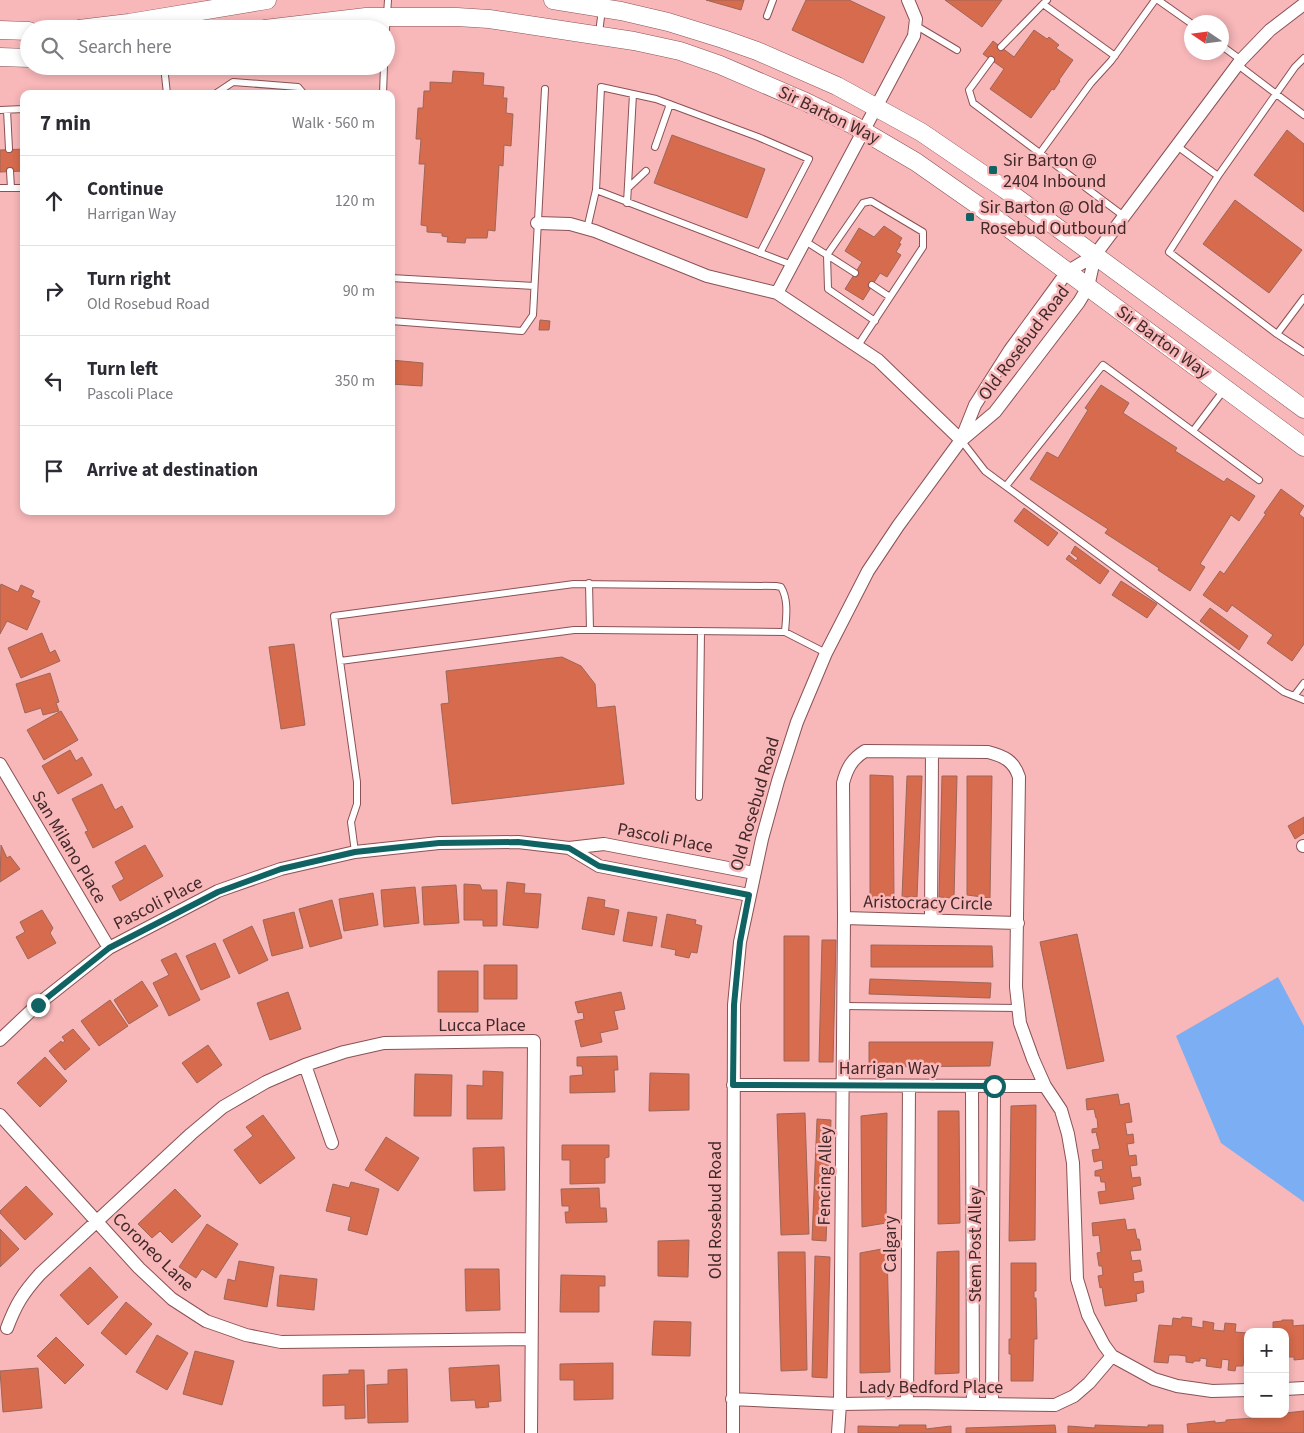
<!DOCTYPE html>
<meta charset="utf-8">
<style>
body{margin:0;font-family:"Source Sans 3",sans-serif;background:#f2f2f3;color:#2b2b33}
.controls{position:absolute;right:15px;bottom:15px;display:grid;overflow:hidden;border-radius:10px;box-shadow:0 2px 8px #0003}
.controls button{width:45px;height:45px;display:grid;place-items:center;padding:0;border:0;border-bottom:1px solid #e1e1e2;background:#fff;color:#2b2b33;font:25px sans-serif}
.compass{position:absolute;left:1184px;top:15px;width:45px;height:45px;border-radius:50%;background:#fff;box-shadow:0 2px 8px #0003;rotate:283deg}
.stop{position:absolute;width:15px;height:15px;margin:-11px;border:4px solid #116263;border-radius:50%;background:#fff}
.stop.end{background:#116263;border-color:#fff;box-shadow:0 1px 5px #0008}
.list{margin:0;padding:0;list-style:none}
h2{display:flex;justify-content:space-between;align-items:center;height:65px;margin:0;padding:0 20px;font-size:21px}
h2 small{font-size:16px;font-weight:400;color:#7c7c81}
.list li{display:grid;grid-template-columns:32px 1fr auto;gap:15px;align-items:center;box-sizing:border-box;height:90px;padding:0 20px;border-top:1px solid #e1e1e2}
.list b{display:block;font-size:19px;white-space:nowrap}
.list p{margin:0;font-size:16px;white-space:nowrap;color:#7c7c81}
.list em{font-size:16px;font-style:normal;color:#7c7c81}
.icon{flex:none;width:28px;height:28px;fill:none;stroke:currentColor;stroke-width:2;stroke-linecap:round;stroke-linejoin:round}
.map{position:relative;flex:none;width:1304px;height:1433px;overflow:hidden}
.search{position:absolute;background:#fff;box-shadow:0 2px 8px #0003;left:20px;top:20px;width:375px;height:55px;display:flex;align-items:center;gap:12px;box-sizing:border-box;padding:0 18px;border-radius:28px;color:#7c7c81;font-size:19px}
.panel{position:absolute;background:#fff;box-shadow:0 2px 8px #0003;left:20px;top:90px;width:375px;height:425px;border-radius:10px}
.map>svg:first-child{display:block}
</style>
<div class="map">
<svg width="1304" height="1433" viewBox="0 0 1304 1433">
<rect width="100%" height="100%" fill="#f8b7b9"/>
<!-- water -->
<path fill="#7baef3" d="M1278,977L1304,1026V1202L1221,1143L1176,1036Z"/>
<!-- building -->
<path fill="#d66b4d" stroke="#9e6657" d="M706,0H744L741,10Z
M806,0H849L885,17L863,63L792,30Z
M945,0H1002L982,27Z
M1034,30L1047,39L1049,37L1059,45L1056,48L1073,60L1059,80L1060,81L1054,90L1052,89L1031,118L990,89L1004,69L983,54L993,41L1014,57Z
M453,71L484,73L483,85L504,87L503,98H507L506,113L513,114L511,146L504,145L503,166L499,165L495,231L488,230L487,238H466L465,243L447,242L448,237L442,236V233L427,232V226L421,225L425,164H419L421,139H416L418,108H423L424,91H430V82L452,83Z
M1287,130L1304,144V212L1254,175Z
M672,135L765,169L747,218L654,183Z
M24,149V171L0,172V150Z
M1235,200L1302,250L1269,293L1203,244Z
M884,226L902,238L899,243L901,244L896,252L901,255L887,277L880,273L863,300L845,289L862,262L845,251L859,228L874,237Z
M540,320L550,321L549,330H539Z
M391,360L423,363L422,386L391,384Z
M1101,385L1129,403L1123,413L1177,448L1175,451L1224,482L1227,478L1255,496L1239,521L1231,515L1200,564L1205,567L1190,591L1158,570L1159,568L1105,533L1108,529L1030,479L1047,452L1058,458L1088,410L1085,408Z
M1281,489L1304,506L1299,514L1304,518V644L1292,661L1267,643L1273,635L1232,605L1227,612L1203,595L1220,571L1224,574L1266,514L1264,513Z
M1024,508L1058,533L1048,546L1014,521Z
M1075,546L1109,571L1100,584L1066,559L1069,555L1076,561L1078,558L1071,553Z
M1121,581L1157,604L1147,618L1112,595Z
M1,584L18,592L21,585L34,591L31,597L40,601L27,630L7,621L0,634V588Z
M1210,608L1248,636L1239,650L1200,621Z
M42,633L50,653L55,650L60,661L21,678L8,648Z
M294,644L305,725L281,729L269,647Z
M562,657L581,666L595,684L597,708L615,706L624,784L452,804L441,704L449,703L446,671Z
M50,673L59,702L56,703L59,711L43,715L41,708L25,713L16,684Z
M61,711L78,740L44,760L27,730Z
M70,750L76,761L82,757L92,775L58,794L42,766Z
M870,775L893,776L894,898H870Z
M907,776H922L917,897H902Z
M942,776H957L954,898L939,897Z
M967,776H992L990,898L967,895Z
M102,784L115,810L122,806L133,827L93,848L85,832L88,831L72,799Z
M1304,817V833L1295,839L1288,826Z
M1,845L7,858L10,856L20,869L0,882Z
M145,845L163,876L120,901L112,886L124,879L115,862Z
M507,882L525,884L524,893L541,894L538,928L503,925Z
M464,884L480,885L482,890H497V926H483V920H464Z
M456,885L459,923L424,925L422,887Z
M415,887L419,923L384,927L381,890Z
M373,893L378,925L344,931L339,899Z
M588,897L605,900L604,907L619,910L614,935L582,929Z
M332,900L342,938L310,947L299,909Z
M42,910L53,928L50,933L56,943L28,959L16,937L25,932L20,922Z
M294,912L303,948L272,956L263,920Z
M628,912L657,917L652,946L623,941Z
M667,914L696,920L695,924L702,926L697,953L691,952L689,958L675,955L676,950L661,947Z
M252,926L268,960L239,974L223,940Z
M1077,934L1104,1061L1067,1069L1040,942Z
M784,936H809V1061H784Z
M822,940H836L833,1062H819Z
M215,943L230,977L201,990L186,956Z
M871,945L992,946L993,967H871Z
M176,953L200,1000L169,1016L153,983L169,975L161,960Z
M484,965H517V999H484Z
M438,971H478V1012H438Z
M870,979L991,983L990,998L869,994Z
M142,981L158,1006L129,1024L114,1000Z
M288,992L301,1029L270,1040L257,1003Z
M621,992L625,1009L614,1011L618,1029L600,1033L602,1042L581,1047L575,1021L584,1019L583,1012L578,1013L575,1002Z
M110,1000L128,1026L99,1046L81,1021Z
M73,1029L90,1049L65,1070L49,1051L61,1041L62,1043L65,1041L62,1037Z
M869,1042H993L990,1066L869,1067Z
M208,1045L222,1065L197,1083L182,1063Z
M617,1056L618,1070H614L615,1092L570,1093V1076L583,1075L582,1066H577V1057Z
M45,1057L67,1081L40,1107L17,1083Z
M483,1071L503,1072L502,1119H467V1085L483,1086Z
M650,1073L689,1074V1110L649,1111Z
M415,1074L452,1075L451,1116H414Z
M1118,1094L1120,1105L1129,1103L1132,1122L1125,1123L1127,1135L1133,1134L1134,1143L1127,1144L1129,1156L1136,1155L1137,1165L1130,1166L1132,1178L1140,1177L1141,1185L1132,1187L1134,1199L1100,1204L1098,1192L1106,1191L1105,1182H1101L1100,1176H1095V1171L1103,1169L1102,1160L1094,1162L1092,1150L1100,1149L1096,1132L1092,1133V1129L1098,1128L1097,1118H1096L1094,1109L1087,1110L1086,1099Z
M1036,1105L1035,1240L1009,1241L1011,1106Z
M938,1111H959L960,1223L938,1224Z
M805,1113L809,1234L781,1235L777,1114Z
M887,1113L886,1223L862,1227L861,1116Z
M263,1115L295,1158L260,1184L234,1150L253,1136L246,1127Z
M817,1119L831,1120L826,1241L812,1240Z
M386,1137L419,1158L398,1191L365,1170Z
M562,1145H609V1157L605,1158V1183L570,1184V1160H562Z
M504,1147L505,1190L474,1191L473,1148Z
M351,1182L379,1189L367,1235L348,1230L351,1217L326,1211L333,1184L349,1188Z
M26,1186L53,1214L25,1240L0,1213V1211Z
M599,1188L600,1208H606L607,1222L566,1223L565,1212H569V1206H562L561,1189Z
M175,1189L201,1216L172,1243L160,1231L152,1238L138,1224Z
M1125,1219L1127,1230L1135,1229L1137,1239H1139L1141,1250L1130,1251L1132,1261L1140,1260L1142,1271L1133,1273L1134,1282L1143,1281L1144,1292L1136,1294L1137,1301L1105,1306L1102,1287L1100,1288L1098,1276L1103,1275L1102,1266H1099L1097,1253L1101,1252L1099,1235L1093,1236L1092,1223Z
M207,1224L238,1244L216,1278L202,1269L196,1278L179,1267Z
M0,1229L19,1249L0,1267Z
M689,1240L688,1277L658,1276V1241Z
M887,1248L890,1372L860,1373V1253Z
M959,1251V1373L935,1374L937,1252Z
M778,1252H805L807,1370L781,1371Z
M815,1256L830,1257L827,1378L812,1377Z
M239,1261L274,1267L267,1307L224,1299L228,1279L235,1281Z
M1011,1263H1036V1291H1034V1298H1036L1037,1339H1034L1033,1381H1011V1354H1009V1339H1011Z
M90,1267L118,1297L88,1325L60,1295Z
M465,1269H499L500,1310L466,1311Z
M280,1275L317,1279L314,1310L277,1306Z
M561,1275L605,1276V1286H599V1312H560Z
M126,1302L152,1324L126,1355L101,1333Z
M1182,1317L1192,1318L1191,1326L1203,1328V1321L1214,1323L1213,1330L1224,1331L1225,1323L1236,1324L1235,1332L1247,1333L1243,1366H1236L1235,1371L1228,1370L1229,1360L1222,1359L1221,1368L1206,1366L1207,1359L1200,1358V1361H1194L1193,1363L1186,1362V1356L1178,1355H1169L1168,1363L1154,1362L1159,1325L1172,1326L1173,1318L1181,1319Z
M1282,1320H1293V1326L1304,1325V1359L1294,1360V1357H1285V1332H1261V1330L1273,1329V1322L1282,1321Z
M654,1321L691,1322L690,1356L652,1355Z
M157,1335L188,1353L167,1390L136,1372Z
M56,1337L84,1365L65,1384L37,1356Z
M195,1351L234,1361L222,1405L183,1394Z
M613,1363V1399L574,1400V1380H560V1364Z
M499,1365L501,1401L488,1402L489,1407L476,1408L475,1400L451,1401L449,1368Z
M38,1368L42,1408L3,1412L0,1371Z
M407,1369L408,1422L368,1423L367,1385L388,1384V1370Z
M349,1370H364L365,1418L345,1419V1405L323,1406V1375L349,1374Z
M1304,1411V1433H1188L1187,1424L1215,1421V1423L1226,1422V1420L1282,1416L1281,1414L1285,1413Z
M899,1425H926V1429L951,1426V1433H858V1426L899,1427Z
M1055,1425L1056,1433H966V1428Z
M1095,1425L1148,1427V1425H1163V1433H1068V1426L1095,1428Z"/>
<g fill="none" stroke-linecap="round" stroke-linejoin="round">
<!-- service casing -->
<g stroke="#8a5255" stroke-width="8">
<path id="service" d="M1158,0L1192,24
M1043,4L1115,56
M767,16L773,0
M915,25L957,50
M386,29L388,0
M599,33L602,9
M1222,46L1241,60
M1001,47L1047,0
M991,60L969,90L973,103L1125,217
M1238,65L1304,115
M164,66L167,94
M215,94L233,82L298,87L304,94
M383,94L384,66
M0,110L24,109
M7,110L9,149
M1177,146L1218,176L1169,252L1277,334L1304,298
M655,147L670,104
M1040,153L1091,83L1111,61L1155,0
M10,171L11,188
M1218,176L1295,67L1304,58
M0,188H24
M628,188L646,171
M596,190L601,87L656,99L758,137L809,159L760,253
M627,203L633,94
M587,229L596,190L792,265
M805,241L827,255L863,203L871,201L923,232V247L857,347
M827,255L828,289L875,321
M827,255L855,273
M391,278L534,286
M872,285L890,297
M391,321L522,331L533,315L545,89
M1277,334L1304,352
M1193,431L1224,390
M961,440L985,471L1284,692L1304,700
M1006,486L1103,365L1259,480
M589,583L590,630
M340,661L334,616L574,584L776,586L781,587C789,600 786,618 785,632
M1294,696L1304,683
M699,797L701,631
M355,852L351,822L357,804V782L340,661L574,630H596L785,632L826,653
M844,1006L1018,1008"/>
</g>
<!-- minor casing -->
<g stroke="#8a5255" stroke-width="14">
<path id="minor" d="M537,223L570,224L595,231L707,276L777,293L878,360L961,440
M777,293L914,36L916,19L908,0
M963,439L995,412L1079,302L1088,287L1095,255
M0,764L109,948
M1303,846H1304
M569,848L599,866L749,895
M931,920L932,752
M1018,923L844,918L843,783C847,768 852,759 865,751L988,752C1004,756 1014,761 1019,777L1016,987L1020,1023L1033,1059L1045,1086L1061,1110L1068,1134L1073,1163L1077,1279L1088,1315L1104,1345L1112,1356L1154,1379L1177,1386L1212,1391L1248,1390
M0,1040L37,1005L109,948L218,891L281,869L355,852L439,843L518,842L569,848L604,844L754,873
M305,1065L332,1143
M733,1085L1045,1086
M972,1086L973,1403
M0,1115L139,1268L172,1299L206,1321L246,1335L281,1342L531,1339
M7,1328C16,1304 23,1293 40,1274L191,1134L223,1107L266,1082L305,1065L344,1052L384,1043L534,1041L531,1433
M1285,1389L1304,1388
M732,1399L840,1404L907,1403L1055,1405L1074,1396L1089,1383L1112,1356
M907,1403L909,1086
M992,1404L994,1086
M733,1433L734,1005L740,942L762,839L778,781L797,722L826,653L868,571L898,526L961,440L975,405L1010,350L1067,272L1095,255L1241,60L1270,30L1304,4
M838,1433L840,1404L844,918"/>
</g>
<!-- secondary casing -->
<g stroke="#8a5255" stroke-width="19">
<path id="secondary" d="M553,0L621,11L668,22L723,39L757,51L837,86L921,132L1006,190L1304,409
M79,29L129,23L267,0
M265,29L366,17H457L489,19L634,41L680,51L720,65L806,102L853,125L916,162L976,204L1304,447
M0,30L29,31
M0,57L29,58"/>
</g>
<!-- service -->
<use href="#service" stroke="#fff" stroke-width="6"/>
<!-- minor -->
<use href="#minor" stroke="#fff" stroke-width="12"/>
<!-- secondary -->
<use href="#secondary" stroke="#fff" stroke-width="18"/>
</g>
<g fill="none" stroke-linecap="round" stroke-linejoin="round">
<!-- route -->
<path stroke="#116263" stroke-width="6" d="M38,1005L109,948L218,892L281,869L355,852L439,843L518,842L569,848L599,866L749,895L740,942L734,1005L733,1085L994,1086"/>
</g>
<!-- markers -->
<g fill="#116263" stroke="#f8b7b9" stroke-width="2">
<rect x="988" y="165" width="10" height="10" rx="2.5"/>
<rect x="965" y="212" width="10" height="10" rx="2.5"/>
</g>
<g text-anchor="middle" dominant-baseline="central" stroke-width="5" stroke-linejoin="round" paint-order="stroke">
<!-- street labels -->
<g font-size="18" fill="#412829" stroke="#f8b7b9">
<text transform="translate(829 115) rotate(26)">Sir Barton Way</text>
<text transform="translate(1163 342) rotate(36)">Sir Barton Way</text>
<text transform="translate(1024 343) rotate(-53)">Old Rosebud Road</text>
<text transform="translate(755 804) rotate(-74)">Old Rosebud Road</text>
<text transform="translate(665 838) rotate(11)">Pascoli Place</text>
<text transform="translate(69 847) rotate(59)">San Milano Place</text>
<text transform="translate(158 903) rotate(-27)">Pascoli Place</text>
<text transform="translate(928 903) rotate(1)">Aristocracy Circle</text>
<text x="482" y="1025">Lucca Place</text>
<text x="889" y="1068">Harrigan Way</text>
<text transform="translate(825 1176) rotate(-89)">Fencing Alley</text>
<text transform="translate(715 1210) rotate(-90)">Old Rosebud Road</text>
<text transform="translate(890 1244) rotate(-90)">Calgary</text>
<text transform="translate(975 1245) rotate(-90)">Stem Post Alley</text>
<text transform="translate(153 1252) rotate(44)">Coroneo Lane</text>
<text x="931" y="1387">Lady Bedford Place</text>
</g>
<!-- poi labels -->
<g font-size="18" fill="#412829" stroke="#f8b7b9" text-anchor="start">
<text x="1003" y="160">Sir Barton @<tspan x="1003" dy="21">2404 Inbound</tspan></text>
<text x="980" y="207">Sir Barton @ Old<tspan x="980" dy="21">Rosebud Outbound</tspan></text>
</g>
</g>
</svg>
<div class="controls">
<button>+</button>
<button>−</button>
</div>
<svg class="compass" viewBox="-18 -18 36 36"><path d="M0-13l5 13h-10z" fill="#e53935"/><path d="M0 13l5-13h-10z" fill="#7c7c81"/></svg>
<div class="stop" style="left:994px;top:1086px"></div>
<div class="stop end" style="left:38px;top:1005px"></div>
<div class="search"><svg class="icon" aria-label="search" viewBox="0 0 24 24"><circle cx="10" cy="10" r="6"/><path d="M15 15l6 6"/></svg>Search here</div>
<section class="panel">
<h2>7 min<small>Walk · 560 m</small></h2>
<ul class="list">
<li><svg class="icon" aria-label="ahead" viewBox="0 0 24 24"><path d="M12 20V5M6 11l6-6 6 6"/></svg><div><b>Continue</b><p>Harrigan Way</p></div><em>120 m</em></li>
<li><svg class="icon" aria-label="right" viewBox="0 0 24 24"><path d="M7 20v-9h11M14 6l5 5-5 5"/></svg><div><b>Turn right</b><p>Old Rosebud Road</p></div><em>90 m</em></li>
<li><svg class="icon" aria-label="left" viewBox="0 0 24 24"><path d="M17 20v-9H6M10 6l-5 5 5 5"/></svg><div><b>Turn left</b><p>Pascoli Place</p></div><em>350 m</em></li>
<li><svg class="icon" aria-label="arrive" viewBox="0 0 24 24"><path d="M6 21V4h12l-3 4 3 4H6"/></svg><div><b>Arrive at destination</b></div></li>
</ul>
</section>
</div>
